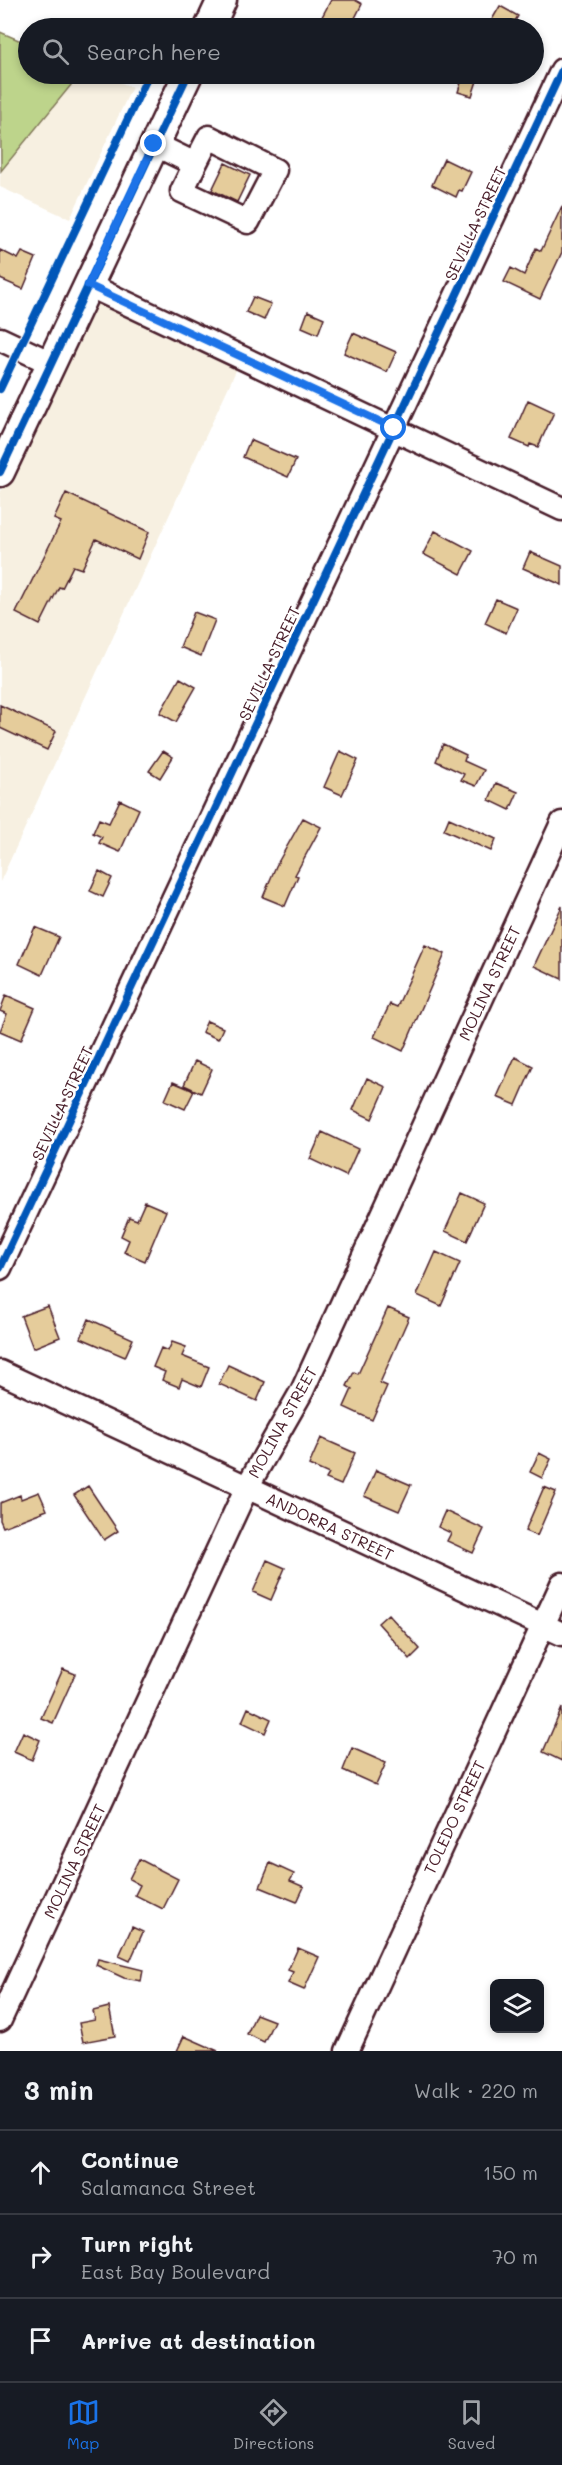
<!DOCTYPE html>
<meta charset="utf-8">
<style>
body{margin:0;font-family:Mali,sans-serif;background:#242831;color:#f1f3f6}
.controls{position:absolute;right:18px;bottom:18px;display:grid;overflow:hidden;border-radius:9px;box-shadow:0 3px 9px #0003}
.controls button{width:54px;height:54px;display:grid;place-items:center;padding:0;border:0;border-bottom:2px solid #363941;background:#171b24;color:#f1f3f6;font:30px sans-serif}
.stop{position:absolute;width:18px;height:18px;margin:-14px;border:4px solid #1a73e8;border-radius:50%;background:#fff}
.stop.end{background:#1a73e8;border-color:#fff;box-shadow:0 2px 6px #0008}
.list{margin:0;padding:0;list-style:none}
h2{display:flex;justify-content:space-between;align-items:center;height:78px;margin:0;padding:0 24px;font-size:26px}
h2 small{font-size:20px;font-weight:400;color:#9ea1a6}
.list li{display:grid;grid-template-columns:39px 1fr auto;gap:18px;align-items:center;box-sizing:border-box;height:84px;padding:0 24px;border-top:2px solid #363941}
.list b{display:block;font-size:22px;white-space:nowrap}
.list p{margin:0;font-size:20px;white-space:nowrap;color:#9ea1a6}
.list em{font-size:20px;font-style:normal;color:#9ea1a6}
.icon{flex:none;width:33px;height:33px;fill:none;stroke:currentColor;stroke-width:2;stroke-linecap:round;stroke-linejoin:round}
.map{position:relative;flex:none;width:562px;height:2051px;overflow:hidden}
.search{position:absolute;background:#171b24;box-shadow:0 3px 9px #0003;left:18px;right:18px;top:18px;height:66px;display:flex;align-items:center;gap:15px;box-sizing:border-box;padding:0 21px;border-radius:33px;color:#9ea1a6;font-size:22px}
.sheet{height:330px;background:#171b24}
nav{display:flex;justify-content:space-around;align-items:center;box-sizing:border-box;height:84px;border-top:2px solid #363941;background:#171b24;font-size:16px;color:#9ea1a6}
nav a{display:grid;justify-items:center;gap:3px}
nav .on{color:#1a73e8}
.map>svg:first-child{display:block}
</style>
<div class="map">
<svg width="562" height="2051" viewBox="0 0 562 2051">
<rect width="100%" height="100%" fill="#fff"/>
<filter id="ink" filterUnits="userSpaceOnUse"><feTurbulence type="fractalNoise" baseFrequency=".0167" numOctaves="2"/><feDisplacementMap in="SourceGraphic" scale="12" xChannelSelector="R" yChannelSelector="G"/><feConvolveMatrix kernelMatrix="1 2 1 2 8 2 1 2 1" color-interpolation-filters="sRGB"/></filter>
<g filter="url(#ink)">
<!-- built -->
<path fill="#f7f0e1" d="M80,74H98L132,87L70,219L0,187V176L1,171Z
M93,295L239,364L0,882V493Z"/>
<!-- green -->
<path fill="#bdd48b" stroke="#847a5b" stroke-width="1.5" d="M0,32L28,44V74H80L1,171Z"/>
<!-- building -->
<path fill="#e5cc9b" stroke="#4a1f2b" stroke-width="1.5" d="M331,0H355L362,4L350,28H316Z
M500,6L518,16L511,28H487Z
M463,76L477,81L472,96L458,92Z
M444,159L471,172L462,191L459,190L456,197L432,185Z
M225,163L250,175L237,202L212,190Z
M562,206V252L540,299L504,282L511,268L524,275L536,248L541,251Z
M0,250L18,259L22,252L36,258L23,289L0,279Z
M253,297L271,304L264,320L246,312Z
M308,311L324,318L318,334L302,327Z
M353,333L396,352L387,372L344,353Z
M528,400L554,412L538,447L530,444L529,447L511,439Z
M250,440L296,460L288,477L243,457Z
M66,493L149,532L138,559L96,539L82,569L73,566L62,588L59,587L40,625L16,613L61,522L54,519Z
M435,531L473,551L461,574L423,554Z
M530,552L562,566V585L523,568Z
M496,599L517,608L506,633L485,623Z
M194,612L215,620L201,656L180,647Z
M180,678L196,687L176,722L160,713Z
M0,705L56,731L47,750L0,728Z
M443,744L466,755L464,761L484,770L476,786L461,780L464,774L436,761Z
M163,751L173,757L160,778L149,771Z
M340,751L358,760L342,795L324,787Z
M496,783L518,792L510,810L489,800Z
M120,800L139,809L120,852L99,843L102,837L93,833L99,819L109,823Z
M303,818L321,827L295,875L298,876L285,906L263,897L276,866Z
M449,818L496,839L491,851L444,830Z
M99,871L112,878L103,897L90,891Z
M562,906V979L534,966Z
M35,927L59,937L42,975L19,964Z
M425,945L445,954L403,1051L374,1037L390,1004L397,1007Z
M6,995L35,1008L21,1040L0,1031L7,1014L0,1011Z
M207,1021L223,1028L218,1039L202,1032Z
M515,1057L533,1066L516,1105L497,1097Z
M195,1061L212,1069L201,1093L184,1085Z
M367,1078L386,1087L372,1119L353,1110Z
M173,1082L194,1091L185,1109L165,1100Z
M322,1132L358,1149L346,1176L310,1159Z
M462,1193L484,1203L467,1241L445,1231Z
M145,1202L166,1211L145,1261L124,1252L129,1240L121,1236L129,1217L137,1220Z
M436,1252L460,1263L441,1306L417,1295Z
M48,1306L60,1337L33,1348L21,1316Z
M388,1308L409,1317L380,1383L387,1386L372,1420L344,1407L352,1389L347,1386L354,1372L358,1374Z
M89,1319L133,1339L125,1357L81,1338Z
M172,1342L186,1347L182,1356L209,1367L201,1387L182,1379L179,1387L162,1380L165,1372L153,1367L161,1348L168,1351Z
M228,1365L265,1382L257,1401L219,1384Z
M321,1438L355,1453L341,1485L326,1479L329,1474L309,1465Z
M539,1453L551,1459L542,1478L530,1472Z
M376,1470L411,1485L399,1511L364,1496Z
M88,1486L118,1531L104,1540L74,1495Z
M544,1487L556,1492L537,1536L525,1531Z
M39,1492L47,1510L3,1527L0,1520V1503L20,1495L21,1499Z
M445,1511L484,1529L473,1553L447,1541L451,1533L438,1527Z
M267,1560L285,1568L271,1600L253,1592Z
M388,1614L420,1649L410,1659L378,1623Z
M63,1669L75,1674L53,1723L41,1718Z
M248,1708L271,1719L265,1733L242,1722Z
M562,1708V1761L543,1752Z
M23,1732L40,1740L32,1760L14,1752Z
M352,1748L386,1763L376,1785L343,1770Z
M139,1859L178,1879L163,1909L135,1895L140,1885L129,1879Z
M270,1863L294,1874L290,1881L304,1887L297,1902L260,1887Z
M132,1927L143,1932L130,1961L119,1956Z
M298,1948L319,1957L304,1990L288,1983L293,1972L288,1970Z
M98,1959L143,1970L141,1981L124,1978L96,1965Z
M109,2007L115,2036L83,2042L79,2023L95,2020L93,2011Z
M256,2014L274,2021L264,2042L247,2034Z
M184,2036L218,2051H177Z"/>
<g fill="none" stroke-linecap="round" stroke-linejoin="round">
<!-- minor casing -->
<g stroke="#4a1f2b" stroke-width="27">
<path id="minor" d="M154,144L195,164L182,191L248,222L275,170L209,137L195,164
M88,285L562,509
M0,339L51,363
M0,1268L562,70
M0,1372L562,1634
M0,2020L247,1487L302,1391L562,823
M347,2051L562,1584"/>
</g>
<!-- major casing -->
<g stroke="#4a1f2b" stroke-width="33">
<path id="major" d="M209,28L222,0
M0,472L188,74"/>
</g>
<!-- minor -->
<use href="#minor" stroke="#fff" stroke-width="22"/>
<!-- major -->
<use href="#major" stroke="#fff" stroke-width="28"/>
<!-- cycleway casing -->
<g stroke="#fff" stroke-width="11">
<path id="cycleway" d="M0,389L149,74
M0,472L188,74
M0,1268L562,70"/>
</g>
<!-- cycleway -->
<use href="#cycleway" stroke="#0057b8" stroke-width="8"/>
</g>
</g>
<g fill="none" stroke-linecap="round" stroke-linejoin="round" filter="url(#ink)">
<!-- route -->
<path stroke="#1a73e8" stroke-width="8" d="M154,144L88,285L394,428"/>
</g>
<g text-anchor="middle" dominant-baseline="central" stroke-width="5" stroke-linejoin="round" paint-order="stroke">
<!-- street labels -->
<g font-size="16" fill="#4a1f2b" stroke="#fff">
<text transform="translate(475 223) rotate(-65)">SEVILLA STREET</text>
<text transform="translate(269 663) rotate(-65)">SEVILLA STREET</text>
<text transform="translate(489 983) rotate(-65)">MOLINA STREET</text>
<text transform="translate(62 1103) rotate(-65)">SEVILLA STREET</text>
<text transform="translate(282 1422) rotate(-61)">MOLINA STREET</text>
<text transform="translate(330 1526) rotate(25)">ANDORRA STREET</text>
<text transform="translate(454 1817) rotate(-65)">TOLEDO STREET</text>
<text transform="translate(74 1861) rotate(-65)">MOLINA STREET</text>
</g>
</g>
</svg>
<div class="controls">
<button><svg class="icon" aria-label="layers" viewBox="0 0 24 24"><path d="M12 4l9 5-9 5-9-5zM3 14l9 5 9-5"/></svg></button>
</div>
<div class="stop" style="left:394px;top:428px"></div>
<div class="stop end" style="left:154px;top:144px"></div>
<div class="search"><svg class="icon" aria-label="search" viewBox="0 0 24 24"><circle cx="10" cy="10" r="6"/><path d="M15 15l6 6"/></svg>Search here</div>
</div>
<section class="sheet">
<h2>3 min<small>Walk · 220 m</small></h2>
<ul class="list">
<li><svg class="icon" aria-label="ahead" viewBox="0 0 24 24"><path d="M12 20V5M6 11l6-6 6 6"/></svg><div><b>Continue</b><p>Salamanca Street</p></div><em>150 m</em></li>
<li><svg class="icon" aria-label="right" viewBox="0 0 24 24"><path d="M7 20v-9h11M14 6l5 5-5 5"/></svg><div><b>Turn right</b><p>East Bay Boulevard</p></div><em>70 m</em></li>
<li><svg class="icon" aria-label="arrive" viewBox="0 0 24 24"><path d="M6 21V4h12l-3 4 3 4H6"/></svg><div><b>Arrive at destination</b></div></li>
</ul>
</section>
<nav>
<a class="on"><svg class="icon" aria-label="map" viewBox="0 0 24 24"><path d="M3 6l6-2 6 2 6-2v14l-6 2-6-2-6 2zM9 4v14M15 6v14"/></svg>Map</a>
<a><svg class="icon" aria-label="directions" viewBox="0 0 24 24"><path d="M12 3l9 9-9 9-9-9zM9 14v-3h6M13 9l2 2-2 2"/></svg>Directions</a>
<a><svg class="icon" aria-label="saved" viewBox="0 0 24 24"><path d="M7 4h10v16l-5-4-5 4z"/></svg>Saved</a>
</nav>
